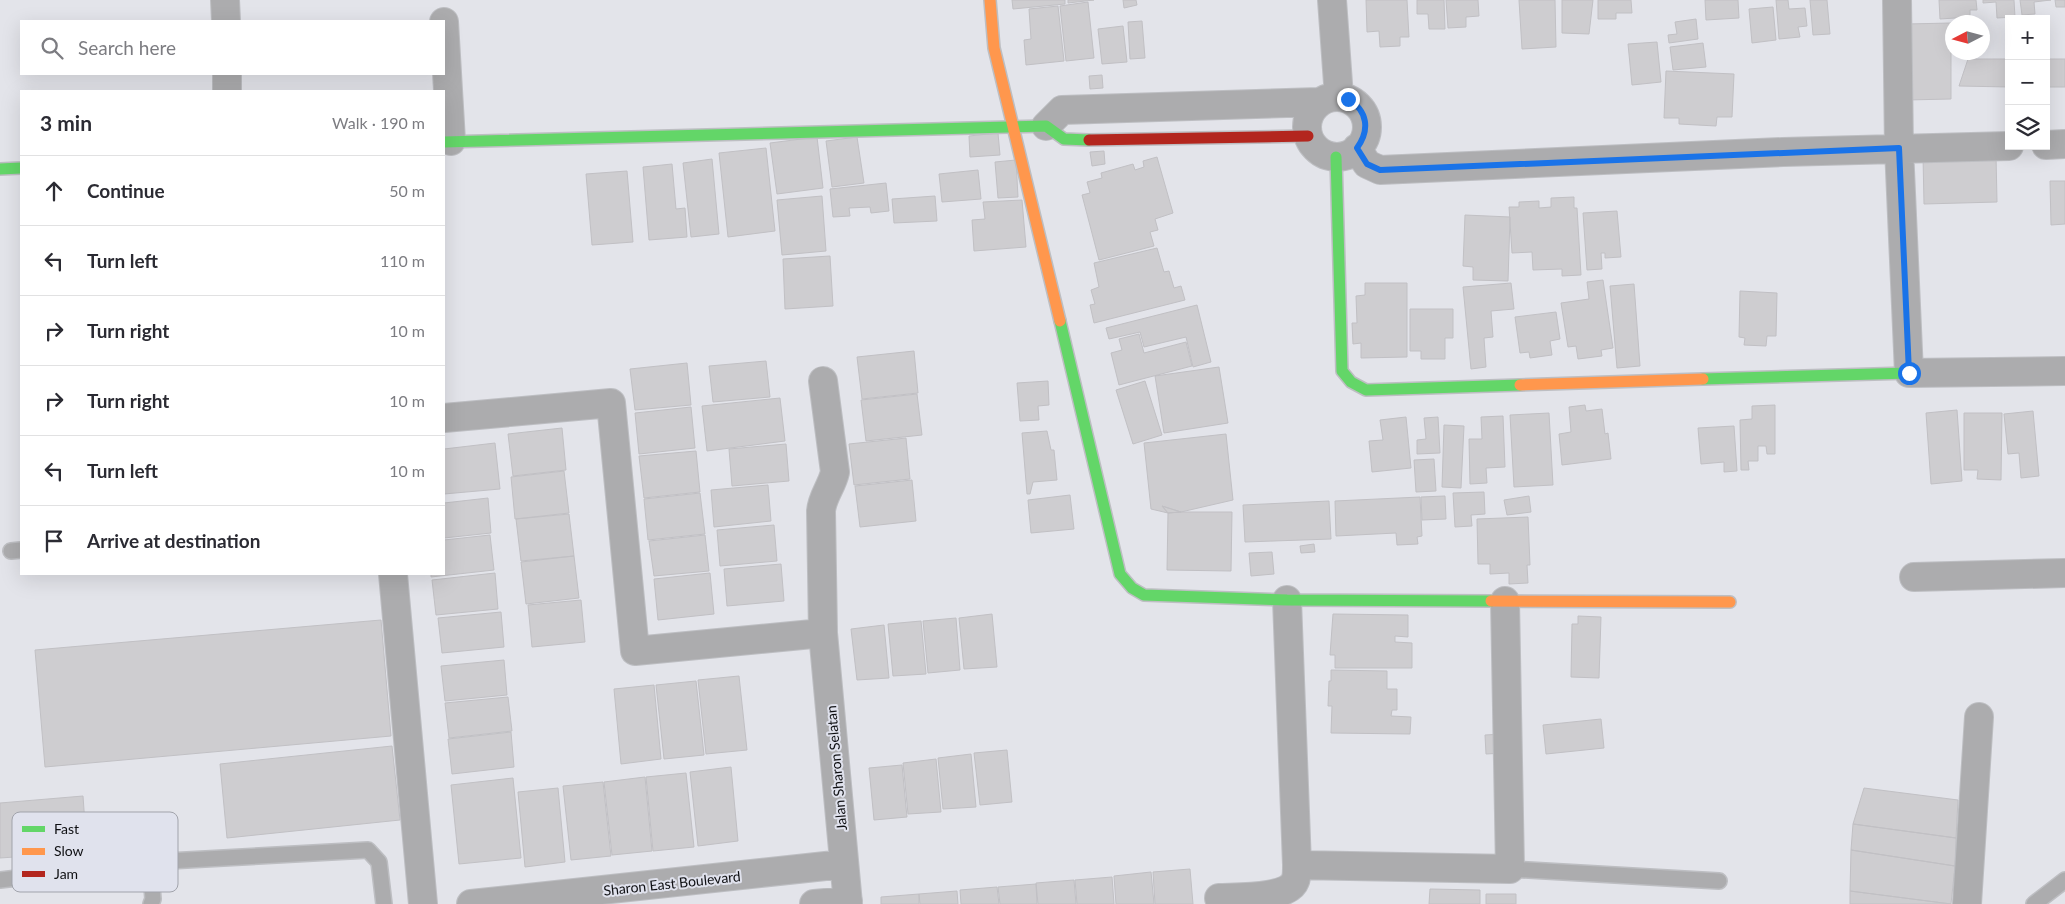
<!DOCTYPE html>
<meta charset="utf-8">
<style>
body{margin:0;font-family:Lato,sans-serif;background:#f2f2f3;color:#2b2b33}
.controls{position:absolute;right:15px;top:15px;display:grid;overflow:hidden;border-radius:0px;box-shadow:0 5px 20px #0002}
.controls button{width:45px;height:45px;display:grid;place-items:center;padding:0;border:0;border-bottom:1px solid #e1e1e2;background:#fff;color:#2b2b33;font:25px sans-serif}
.compass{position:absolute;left:1945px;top:15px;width:45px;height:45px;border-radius:50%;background:#fff;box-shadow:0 5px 20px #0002;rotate:264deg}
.stop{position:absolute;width:15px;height:15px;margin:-11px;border:4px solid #1a73e8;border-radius:50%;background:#fff}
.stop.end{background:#1a73e8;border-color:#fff;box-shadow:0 1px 5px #0008}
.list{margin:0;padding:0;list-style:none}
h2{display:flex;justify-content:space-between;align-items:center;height:65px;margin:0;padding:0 20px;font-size:21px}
h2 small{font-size:16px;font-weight:400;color:#7c7c81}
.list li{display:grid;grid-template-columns:32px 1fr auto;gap:15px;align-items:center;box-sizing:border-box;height:70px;padding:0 20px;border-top:1px solid #e1e1e2}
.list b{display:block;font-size:19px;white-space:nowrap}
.list em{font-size:16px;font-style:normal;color:#7c7c81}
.icon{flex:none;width:28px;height:28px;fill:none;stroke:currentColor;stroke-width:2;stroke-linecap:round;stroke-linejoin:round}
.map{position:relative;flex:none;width:2065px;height:904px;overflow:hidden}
.search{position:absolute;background:#fff;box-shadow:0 5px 20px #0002;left:20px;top:20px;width:425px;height:55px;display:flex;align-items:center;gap:12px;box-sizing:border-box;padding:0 18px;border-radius:0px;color:#7c7c81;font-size:19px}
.panel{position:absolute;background:#fff;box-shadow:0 5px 20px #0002;left:20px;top:90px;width:425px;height:485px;border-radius:0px}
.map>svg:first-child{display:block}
</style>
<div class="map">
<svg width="2065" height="904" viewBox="0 0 2065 904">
<rect width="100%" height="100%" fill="#e3e4ea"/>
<!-- building -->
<path fill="#cecdd0" stroke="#c1c0c4" d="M1012,0H1065V4L1013,9Z
M1068,0H1094L1068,3Z
M1123,0H1136L1137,5L1124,8Z
M1366,0H1407L1409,37H1400V46L1380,47L1379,31L1367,32Z
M1417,0H1444L1445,29H1429L1428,14H1417Z
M1446,0H1478L1479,16L1466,17V27L1448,28Z
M1519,0H1555L1556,47L1522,49Z
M1562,0H1593L1589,34L1562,33Z
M1598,0H1631L1632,13H1616V19H1598Z
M1705,0H1738L1739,18L1706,20Z
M1776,0H1788L1789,9L1805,8L1807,26L1798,27L1800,37L1779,39Z
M1810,0H1827L1830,34L1813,35Z
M1939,0H1976L1977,10H1970V17L1940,19Z
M1983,0H2014L2015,17L1997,18L1996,2L1983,3Z
M2020,0H2051L2034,2L2035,14L2022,15Z
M2055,0H2065V7H2056Z
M1088,2L1094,58L1066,61L1060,6Z
M1058,6L1064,61L1026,65L1024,40L1031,39L1029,9Z
M1773,7L1776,40L1752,43L1749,9Z
M1696,19L1698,39L1669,43L1668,35L1677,34L1675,22Z
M1142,21L1145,58L1130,59L1128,22Z
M1951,23V99L1906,100V24Z
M1123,26L1127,62L1102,64L1098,29Z
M1657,42L1661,82L1632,85L1628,44Z
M1703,43L1706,67L1673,70L1670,47Z
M1968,59H2009V87L1959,86Z
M2046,59H2065V87H2046Z
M1666,71L1734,74L1732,117H1717L1716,126L1679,124V118H1664Z
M1102,75L1103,88L1090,89L1089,76Z
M998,133L1000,155L970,157L969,136Z
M817,137L823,188L777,194L770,143Z
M857,137L864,183L832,187L826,141Z
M766,148L775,231L728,237L719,153Z
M1104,151L1105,164L1092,166L1090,152Z
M1996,155L1997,202L1924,204L1923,156Z
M1157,157L1173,213L1155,219L1158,230L1150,232L1154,246L1099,260L1082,195L1090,193L1087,182L1102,178L1101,173L1133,164L1135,170L1144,167L1143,161Z
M712,159L719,234L691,237L683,163Z
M1016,160L1018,197L998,198L995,162Z
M672,164L676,209L685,208L687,237L649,240L643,167Z
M978,170L981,199L942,202L939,174Z
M627,171L633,242L592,245L586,174Z
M2050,181H2065V224L2051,225Z
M886,183L889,211L871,213L870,207L849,208L850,216L833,217L830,189Z
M822,196L826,251L782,255L777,200Z
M935,196L937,221L894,223L892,199Z
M1574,197V208H1577L1581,275L1562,276V269L1533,270L1532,252L1512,253L1509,207H1519V202L1539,201V208L1551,207V198Z
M1022,200L1026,247L974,251L972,220L985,219L983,202Z
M1617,211L1621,257L1605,258V253H1601L1602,269L1587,270L1583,213Z
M1465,215L1510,217L1508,281L1473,280V267L1463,266Z
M1157,248L1164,272L1169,271L1174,288L1181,286L1185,300L1094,323L1090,305L1095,304L1091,290L1099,287L1094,263Z
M830,256L833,306L785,309L783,259Z
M1603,280L1613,348L1601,350L1602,356L1578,359L1576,346L1568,347L1561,303L1589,299L1587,282Z
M1365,283H1407V357L1361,358V343L1353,344L1352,323H1357L1356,296L1365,295Z
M1511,283L1514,309L1491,311L1493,337L1484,338L1486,367L1471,369L1463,287Z
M1634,284L1640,366L1617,368L1610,286Z
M1740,291L1777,293L1776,336H1767L1766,346L1744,345L1745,338L1739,337Z
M1197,305L1211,362L1193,367L1186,337L1144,347L1140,332L1109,339L1106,328Z
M1410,309H1453V338H1445V359H1421V351H1410Z
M1556,312L1560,339L1550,341L1552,355L1530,358L1529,352L1520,353L1515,317Z
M1139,334L1144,353L1186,342L1192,366L1119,385L1111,353L1122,350L1119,339Z
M914,351L918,393L862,399L857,357Z
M766,361L770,397L713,402L709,366Z
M687,363L691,405L635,410L630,369Z
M1219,367L1228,423L1164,433L1155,376Z
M1048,381L1049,405L1038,406L1039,420L1020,421L1017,383Z
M1145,381L1162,435L1133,444L1116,390Z
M917,394L922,435L866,441L861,400Z
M780,398L785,441L707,451L702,406Z
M1585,405L1586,411L1602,409L1605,434L1608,433L1611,459L1562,465L1559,434L1571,432L1569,407Z
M1775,405V454H1767L1766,446H1758V461H1748L1749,470H1741L1740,420L1752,419V406Z
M691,407L695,448L639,454L635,413Z
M1957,410L1962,481L1931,484L1926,413Z
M2033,411L2039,476L2021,478L2019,453L2008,454L2004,414Z
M1549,413L1553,485L1514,487L1510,415Z
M1964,413H2002L2001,480L1977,479L1978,470H1964Z
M1503,416L1505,467L1486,468L1487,483L1470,484L1469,439H1482L1481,417Z
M1406,417L1411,468L1372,472L1369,441L1383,440L1380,420Z
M1438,417L1440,453L1417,454V440L1426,439L1424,418Z
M1444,425L1464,426L1461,488L1442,487Z
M1734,426L1737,471L1724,472V462L1701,464L1698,428Z
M562,428L566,470L513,476L508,434Z
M1047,431L1051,450H1054L1057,480L1033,482L1030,494H1027L1022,433Z
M1226,434L1233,500L1181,512L1162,506L1168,513L1151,509L1144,443Z
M906,438L910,479L854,485L849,444Z
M495,443L500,489L444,494V449Z
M786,444L789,481L732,486L729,449Z
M696,451L700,492L644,498L639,456Z
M1434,459L1436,491L1416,492L1414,460Z
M564,471L569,513L515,519L511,477Z
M912,480L916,521L860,527L855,486Z
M768,485L771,521L714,527L711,490Z
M1484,492L1485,514L1471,515L1472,526L1455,527L1453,493Z
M700,493L705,534L648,540L644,499Z
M1070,495L1074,529L1031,533L1028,500Z
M1445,496L1446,519L1422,520L1421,497Z
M1529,496L1531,512L1507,515L1504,500Z
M1420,497L1422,536L1417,537L1418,544L1397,545L1396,533L1336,536L1335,501Z
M488,498L491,533L444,538V503Z
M1329,501L1331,539L1245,542L1243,505Z
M1162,506L1181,512L1168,513Z
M1181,512H1232L1231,571L1167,570L1168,513Z
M569,514L574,556L521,561L516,519Z
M1528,517L1530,565H1527L1528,583L1509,584V573L1490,574V564H1478L1477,519Z
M774,525L777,561L720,566L717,530Z
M490,535L494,570L431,577V574H444V540Z
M705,535L709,571L654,576L649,541Z
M1314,544L1315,552L1301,553L1300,546Z
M1272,552L1274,574L1251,576L1249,553Z
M574,556L579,598L526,604L521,562Z
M781,564L784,601L727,606L724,569Z
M495,573L498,609L436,615L432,580Z
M710,573L714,614L658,620L654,579Z
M581,600L585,642L532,647L528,605Z
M501,612L504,647L442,653L438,618Z
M992,614L997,667L964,669L959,618Z
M1333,614L1408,615V637L1395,636V642L1412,643V668H1335V655H1330Z
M1578,616L1601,617L1599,678L1571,677L1572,624H1578Z
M956,618L960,670L928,673L923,621Z
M381,620L391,736L45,767L35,650Z
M921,621L926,674L893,676L888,624Z
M884,625L889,678L857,680L851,629Z
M504,660L507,695L445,701L441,666Z
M1331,670L1387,671V689H1397V710H1392L1391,716L1411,717L1410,734L1331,733L1332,706H1328L1329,681H1331Z
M739,676L747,750L706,754L698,680Z
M696,681L704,755L664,759L656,685Z
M654,685L661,759L621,764L614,689Z
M508,697L512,731L449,738L445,703Z
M1601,719L1604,748L1546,754L1543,725Z
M511,732L514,767L452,774L448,739Z
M1503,734L1504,753L1486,754L1485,735Z
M392,746L400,820L227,838L220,764Z
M1007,750L1012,802L980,805L974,753Z
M971,754L976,807L943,809L938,758Z
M936,759L941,812L908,814L903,763Z
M902,765L907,817L874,820L869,768Z
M731,767L738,841L698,846L690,772Z
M686,773L694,847L653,851L646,777Z
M645,777L652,851L612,855L604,782Z
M513,778L521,858L459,864L451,785Z
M603,782L611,856L571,860L563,786Z
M558,788L565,862L525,867L518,792Z
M1864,788L1958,800L1956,838L1853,824Z
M83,796L87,852L0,858V803Z
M1853,824L1956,838L1955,866L1851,850Z
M1851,850L1955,866L1951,904L1850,891Z
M1190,869L1193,904H1155L1153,872Z
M1151,872L1154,904H1116L1114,876Z
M1112,877L1114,904H1077L1075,880Z
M1074,880L1076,904H1038L1036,883Z
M1036,884L1037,904H1000L998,887Z
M997,887L999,904H961L960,890Z
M1430,889L1480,890V904H1429Z
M957,891L958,904H920L919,894Z
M1850,891L1951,904H1850Z
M919,894V904H881V897Z
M1486,894H1516V904H1486Z"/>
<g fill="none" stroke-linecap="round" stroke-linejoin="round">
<!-- lane casing -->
<g stroke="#bdbec2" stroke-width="18">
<path id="lane" d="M11,551L21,550
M150,862L153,899L151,904
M1510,869L1719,881
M0,880L150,862L368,850L379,862L384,904
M2034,904L2065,880"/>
</g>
<!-- street casing -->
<g stroke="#bdbec2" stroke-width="30">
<path id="street" d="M225,0L226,21
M1332,0L1339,97
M1897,0L1899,148L1909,373L2065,371
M444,22L451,141
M227,74V91
M1307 127a30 30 0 1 1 60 0a30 30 0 1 1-60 0Z
M1046,126L1062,110L1319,102
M2046,145L2065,144
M1357,148L1367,164L1380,170L1783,152L2009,146
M823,381L835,472C832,486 822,497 821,511L823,633L848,904
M444,418L611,403L635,651L823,633
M393,574L423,904
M1914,577L2065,573
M1297,865L1510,869L1505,601
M1219,898C1236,897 1289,899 1295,881C1297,877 1297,870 1297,865L1287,600
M471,904L844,864
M814,904L848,901
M1967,904L1979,717"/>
</g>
<!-- fast casing -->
<g stroke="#bdbec2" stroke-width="14">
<path id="fast" d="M444,142L1046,126L1064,139L1089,140
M1336,157L1342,371L1351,382L1366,390L1520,385
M0,169L21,168
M1060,321L1120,574L1132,588L1144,595L1287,600L1491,601
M1703,379L1909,373"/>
</g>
<!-- slow casing -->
<g stroke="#bdbec2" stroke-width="14">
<path id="slow" d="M990,0L994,48L1060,321
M1520,385L1703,379
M1491,601L1730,602"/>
</g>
<!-- jam casing -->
<g stroke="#bdbec2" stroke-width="14">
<path id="jam" d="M1089,140L1308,136"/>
</g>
<!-- lane -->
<use href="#lane" stroke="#acacae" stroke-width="15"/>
<!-- street -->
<use href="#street" stroke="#acacae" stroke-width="28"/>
<!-- fast -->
<use href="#fast" stroke="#63d668" stroke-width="11"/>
<!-- slow -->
<use href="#slow" stroke="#ff974d" stroke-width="11"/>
<!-- jam -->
<use href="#jam" stroke="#b3261e" stroke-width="11"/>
</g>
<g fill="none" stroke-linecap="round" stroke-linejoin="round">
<!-- route -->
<path stroke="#1a73e8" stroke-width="6" d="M1348,99C1368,111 1370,130 1357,148L1367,164L1380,170L1899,148L1909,373"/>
</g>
<g text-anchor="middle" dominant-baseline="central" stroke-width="4" stroke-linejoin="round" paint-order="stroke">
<!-- street labels -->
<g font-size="14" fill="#0e0f12" stroke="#e0e2ed">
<text transform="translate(836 768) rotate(-95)">Jalan Sharon Selatan</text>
<text transform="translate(672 883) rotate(-6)">Sharon East Boulevard</text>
</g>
</g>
<!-- legend -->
<rect x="12" y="812" width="166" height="80" rx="8" fill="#e0e2ed" stroke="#a1a3ab" stroke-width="1"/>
<rect x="22" y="826" width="23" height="6" fill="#63d668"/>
<rect x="22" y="848" width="23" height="7" fill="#ff974d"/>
<rect x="22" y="871" width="23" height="6" fill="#b3261e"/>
<g font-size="14" fill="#0e0f12">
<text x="54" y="834">Fast</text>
<text x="54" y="856">Slow</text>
<text x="54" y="879">Jam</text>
</g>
</svg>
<div class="controls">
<button>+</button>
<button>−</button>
<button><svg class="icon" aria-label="layers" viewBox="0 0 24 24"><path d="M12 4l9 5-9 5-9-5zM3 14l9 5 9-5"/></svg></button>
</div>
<svg class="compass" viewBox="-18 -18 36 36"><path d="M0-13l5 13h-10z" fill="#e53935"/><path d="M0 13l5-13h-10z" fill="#7c7c81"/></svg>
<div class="stop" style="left:1909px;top:373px"></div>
<div class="stop end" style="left:1348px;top:99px"></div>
<div class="search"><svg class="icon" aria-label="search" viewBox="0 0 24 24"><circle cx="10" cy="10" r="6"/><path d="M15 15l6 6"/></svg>Search here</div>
<section class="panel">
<h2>3 min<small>Walk · 190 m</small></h2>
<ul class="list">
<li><svg class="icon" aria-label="ahead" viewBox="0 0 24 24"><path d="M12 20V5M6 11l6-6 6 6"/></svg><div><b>Continue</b></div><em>50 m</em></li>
<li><svg class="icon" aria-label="left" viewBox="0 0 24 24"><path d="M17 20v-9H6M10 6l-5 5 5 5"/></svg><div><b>Turn left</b></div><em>110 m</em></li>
<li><svg class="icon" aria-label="right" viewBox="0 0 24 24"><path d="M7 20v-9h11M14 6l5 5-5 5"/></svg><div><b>Turn right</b></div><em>10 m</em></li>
<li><svg class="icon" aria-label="right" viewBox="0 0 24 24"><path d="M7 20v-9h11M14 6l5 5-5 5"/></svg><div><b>Turn right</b></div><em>10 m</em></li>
<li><svg class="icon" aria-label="left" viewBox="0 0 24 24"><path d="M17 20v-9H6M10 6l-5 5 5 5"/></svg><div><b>Turn left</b></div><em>10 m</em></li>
<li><svg class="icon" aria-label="arrive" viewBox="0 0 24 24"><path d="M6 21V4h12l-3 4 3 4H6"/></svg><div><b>Arrive at destination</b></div></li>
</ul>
</section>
</div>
